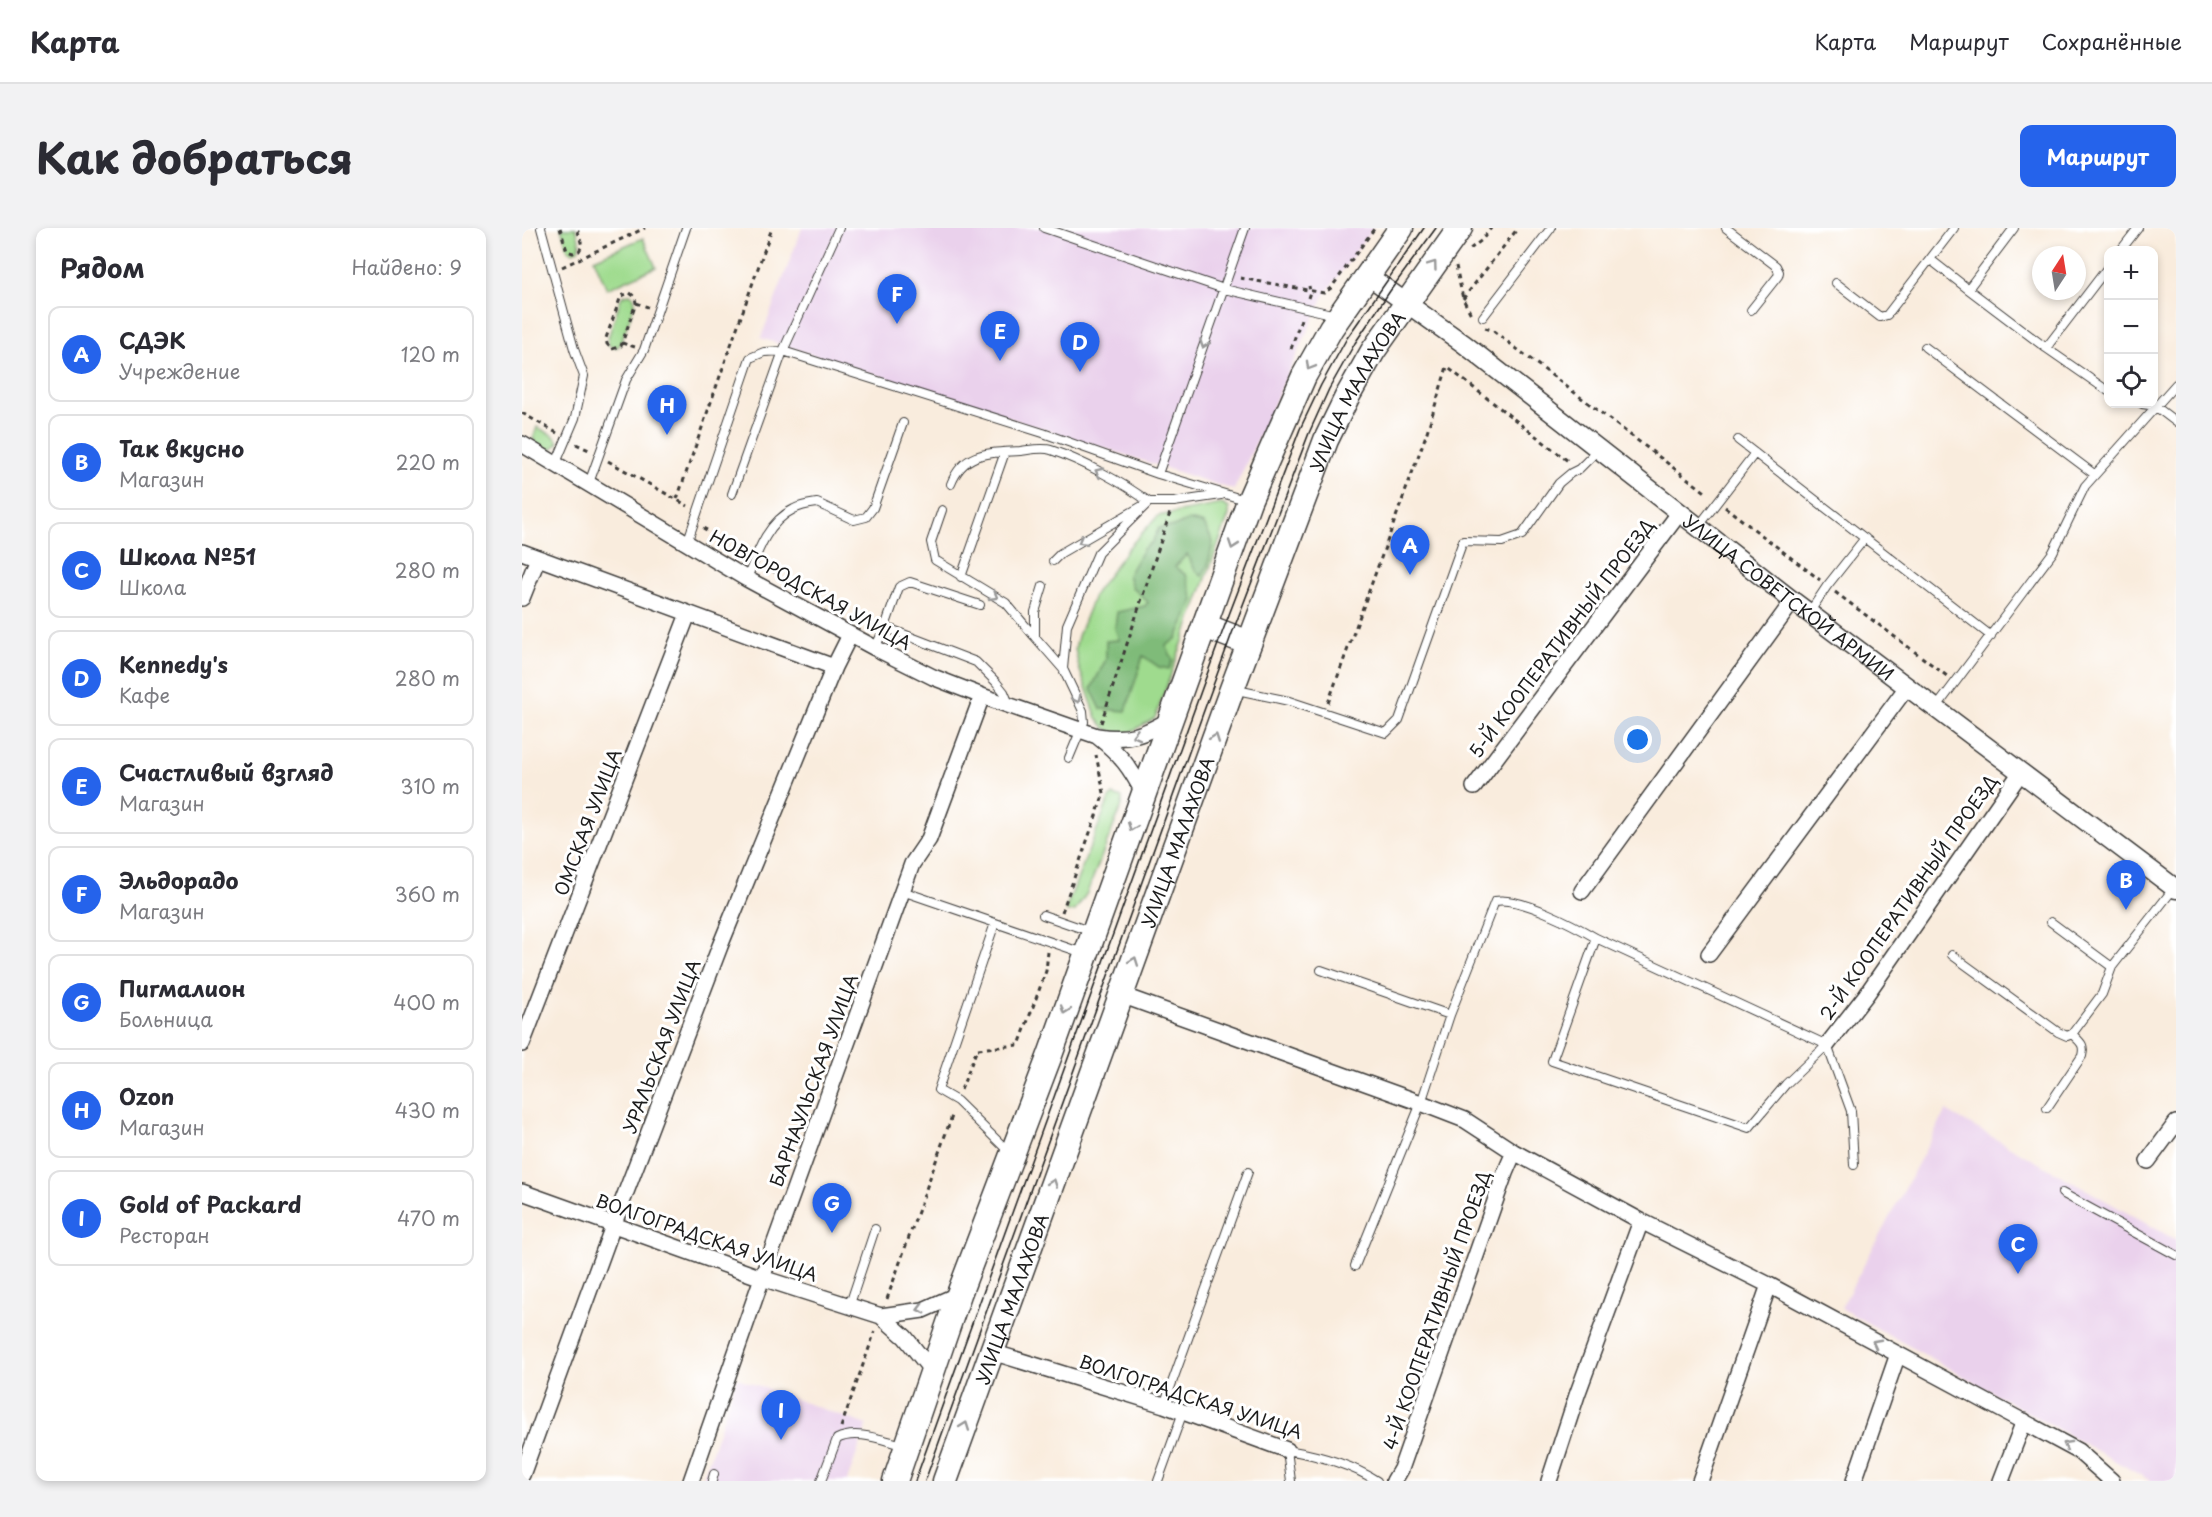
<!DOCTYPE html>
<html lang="ru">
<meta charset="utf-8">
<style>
body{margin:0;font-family:"Playpen Sans",sans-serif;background:#f2f2f3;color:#2b2b33}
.controls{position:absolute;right:18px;top:18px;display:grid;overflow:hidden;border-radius:12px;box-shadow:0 3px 9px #0003}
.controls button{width:54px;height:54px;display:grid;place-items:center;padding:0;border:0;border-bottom:2px solid #e1e1e2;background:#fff;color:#2b2b33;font:30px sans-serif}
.compass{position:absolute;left:1510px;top:18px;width:54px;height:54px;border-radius:50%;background:#fff;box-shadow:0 3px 9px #0003;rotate:12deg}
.you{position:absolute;left:1116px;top:512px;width:21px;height:21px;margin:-15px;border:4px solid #fff;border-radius:50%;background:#1a73e8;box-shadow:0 0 0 9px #1a73e833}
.badge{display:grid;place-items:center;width:39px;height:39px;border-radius:50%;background:#2563eb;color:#fff;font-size:20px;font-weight:700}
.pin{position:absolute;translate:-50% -50px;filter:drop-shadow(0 2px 3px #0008)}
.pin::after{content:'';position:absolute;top:32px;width:21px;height:18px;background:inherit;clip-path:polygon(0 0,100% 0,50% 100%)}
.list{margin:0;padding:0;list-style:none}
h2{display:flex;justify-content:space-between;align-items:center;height:78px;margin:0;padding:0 24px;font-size:26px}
h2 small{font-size:20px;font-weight:400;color:#7c7c81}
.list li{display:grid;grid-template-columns:39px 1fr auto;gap:18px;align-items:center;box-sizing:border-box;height:96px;margin:0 12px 12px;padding:0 12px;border:2px solid #e1e1e2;border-radius:12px}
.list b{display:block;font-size:22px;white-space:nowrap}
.list p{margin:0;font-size:20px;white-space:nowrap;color:#7c7c81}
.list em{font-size:20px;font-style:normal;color:#7c7c81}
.icon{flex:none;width:33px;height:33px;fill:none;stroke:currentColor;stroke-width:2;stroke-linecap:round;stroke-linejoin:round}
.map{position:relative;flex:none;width:1654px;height:1253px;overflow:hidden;border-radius:12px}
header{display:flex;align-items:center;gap:36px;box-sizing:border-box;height:84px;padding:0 30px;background:#fff;border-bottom:2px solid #e1e1e2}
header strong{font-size:28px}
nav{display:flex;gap:33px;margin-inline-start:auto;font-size:21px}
.intro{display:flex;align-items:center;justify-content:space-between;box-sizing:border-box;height:144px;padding:0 36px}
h1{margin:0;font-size:42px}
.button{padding:15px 27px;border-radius:12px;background:#2563eb;color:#fff;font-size:21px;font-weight:700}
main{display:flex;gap:36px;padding:0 36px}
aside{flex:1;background:#fff;border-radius:12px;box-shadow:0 3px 9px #0003}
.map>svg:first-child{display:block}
</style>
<header>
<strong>Карта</strong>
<nav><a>Карта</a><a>Маршрут</a><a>Сохранённые</a></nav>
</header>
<div class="intro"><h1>Как добраться</h1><a class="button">Маршрут</a></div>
<main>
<aside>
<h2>Рядом<small>Найдено: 9</small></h2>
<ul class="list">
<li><span class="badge">A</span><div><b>СДЭК</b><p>Учреждение</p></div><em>120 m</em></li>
<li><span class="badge">B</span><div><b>Так вкусно</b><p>Магазин</p></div><em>220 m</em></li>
<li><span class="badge">C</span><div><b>Школа №51</b><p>Школа</p></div><em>280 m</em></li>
<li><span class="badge">D</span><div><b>Kennedy's</b><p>Кафе</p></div><em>280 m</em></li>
<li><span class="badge">E</span><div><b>Счастливый взгляд</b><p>Магазин</p></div><em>310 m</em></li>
<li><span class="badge">F</span><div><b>Эльдорадо</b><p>Магазин</p></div><em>360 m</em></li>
<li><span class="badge">G</span><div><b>Пигмалион</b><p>Больница</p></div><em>400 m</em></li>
<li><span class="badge">H</span><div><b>Ozon</b><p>Магазин</p></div><em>430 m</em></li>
<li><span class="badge">I</span><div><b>Gold of Packard</b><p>Ресторан</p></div><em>470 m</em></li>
</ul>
</aside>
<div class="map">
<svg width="1654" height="1253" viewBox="0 0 1654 1253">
<rect width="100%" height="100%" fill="#fff"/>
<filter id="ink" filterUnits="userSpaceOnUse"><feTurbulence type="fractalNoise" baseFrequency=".0167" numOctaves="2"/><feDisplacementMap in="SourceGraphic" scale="12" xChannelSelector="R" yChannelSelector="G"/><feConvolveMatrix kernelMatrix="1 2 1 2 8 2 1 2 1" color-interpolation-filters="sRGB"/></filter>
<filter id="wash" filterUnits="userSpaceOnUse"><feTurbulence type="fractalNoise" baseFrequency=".008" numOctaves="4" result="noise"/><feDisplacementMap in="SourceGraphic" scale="24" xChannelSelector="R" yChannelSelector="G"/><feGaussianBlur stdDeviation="1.35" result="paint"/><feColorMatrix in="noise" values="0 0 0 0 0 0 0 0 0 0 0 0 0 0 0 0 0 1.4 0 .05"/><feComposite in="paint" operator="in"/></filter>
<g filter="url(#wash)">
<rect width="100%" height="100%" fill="#f9ecdd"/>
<!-- built -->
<path fill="#ead1ec" d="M280,0H851L802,68L712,262L239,110Z
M1424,883L1654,1012V1253H1629L1319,1080Z
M215,1150L345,1197L325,1253H180Z"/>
<!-- green -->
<path fill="#9fdb8e" stroke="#5e7c55" stroke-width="1.5" d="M39,0H54L58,15L56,22L51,24L46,22Z
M121,10L134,39L85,61L72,31Z
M108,66L112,69L113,75L99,115L96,119H90L86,116V110L99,70L102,67Z
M15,199L32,208L37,215L28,222L15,216L11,211Z
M700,276L707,280V287L633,490L609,504L595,506L583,500L575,490L557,440L553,421L556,408L573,365L607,319L636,288Z
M591,567L600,570V577L565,665L553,683L545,684L544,680L587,571Z"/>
<!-- forest -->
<path fill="#7fbb79" stroke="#4e6c4a" stroke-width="1.5" d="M667,292L682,296L691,314L686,337L680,348L673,342L665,326L653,339L664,347L672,372L655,410L644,418L651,432L647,441L637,439L621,428L604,483L579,481L569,461L584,431V413L597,412L593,400L595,384L623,378L626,374L610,359L606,347L621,321L630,314L637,300L654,298Z"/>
</g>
<g filter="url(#ink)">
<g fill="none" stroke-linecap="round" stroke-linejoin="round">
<!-- service casing -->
<g stroke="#3d3b39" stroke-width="10">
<path id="service" d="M19,0L52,121L62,148L53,190L34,235
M522,0L702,61L814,87
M1204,0L1254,38L1257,44L1256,48L1229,82
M1492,0L1446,61L1524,120L1586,163
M1599,22L1616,0
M1409,32L1446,61
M1314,55L1358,89L1365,87L1432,0
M961,89L1029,0
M1403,119L1572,246
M1524,120L1586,39
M1620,176L1633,178L1654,194
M1216,212L1469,408
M636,246L723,0
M67,255L104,152L122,122L164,0
M429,256C442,223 467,225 498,223C507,222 521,219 529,222C561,233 600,254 627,274
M210,266L261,123L521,205L636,246L723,272
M420,282L409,314L413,332L484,375L512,408
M1176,299L1233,225
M165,315L228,130L242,124L261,123L317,0
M531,333L539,325L627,274H652L699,267
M439,349L483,224
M225,351C235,325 245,294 272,281C279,277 288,276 295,275L332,292L344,289L351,280L381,195
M521,358L513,384V409L541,441L561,483L562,494L547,530
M1287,385L1305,358L1343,310
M363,399L377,359L388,354L458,377
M353,420L363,399L454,434L474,454L482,464L487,476
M541,441L545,397L576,325L627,274
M715,462L767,473L864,505L877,492L941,313L980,314L1000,307L1037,255L1049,245L1057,241L1076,222
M1414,480L1531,324L1563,258L1654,156
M380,663L561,725
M521,687L570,704
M1529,694L1590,739
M473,695L416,862L435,873L487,924
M1074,710L1030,833L1227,900L1264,856L1305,817
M1430,727L1536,804L1545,808L1550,806L1580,766L1590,739L1652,660
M799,742L928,787
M1525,880L1560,828C1563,816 1558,814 1550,806
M1540,965L1654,1027
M833,1038L899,875L928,787L973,673C997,668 1052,697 1074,710L1305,817L1329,883L1332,937
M327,1079L353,1001
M642,1177L726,944
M190,1253L192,1246
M299,1253L315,1211C334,1201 360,1212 381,1217
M636,1253L661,1184
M769,1253L765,1222C795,1227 830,1237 855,1253"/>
</g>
<!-- minor casing -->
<g stroke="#3d3b39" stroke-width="18">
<path id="minor" d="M0,216L225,351L353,420L411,449L460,468L575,508C608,513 621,507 649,491
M0,324L312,439
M0,370L16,330
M575,508C599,527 608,539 622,566
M952,559L1158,284
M1060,663L1271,373
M1187,726L1385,459
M599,767L899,875L943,892L992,924L1119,993L1247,1057L1556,1223L1590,1253
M0,816L166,386
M1305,817L1344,767L1499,544
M1626,933L1654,895
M0,964L240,1050L359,1088L383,1109L410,1143
M359,1088L401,1082L437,1066
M470,1124L642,1177L765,1222
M0,1247L91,998L198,718L312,439L328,407
M169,1253L240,1050L390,636L407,611L460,468
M872,1253L879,1241L983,945L992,924
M1027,1253L1055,1167L1119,993
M1178,1253L1247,1057
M1332,1253L1376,1126
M1479,1253L1502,1193"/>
</g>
<!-- tertiary casing -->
<g stroke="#3d3b39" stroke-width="21">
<g id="tertiary">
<path id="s1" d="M845,47L942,116L1271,373L1654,661"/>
</g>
</g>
<!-- primary casing -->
<g stroke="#3d3b39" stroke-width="27">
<g id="primary">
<path d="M683,398L727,415"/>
<path d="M373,1253L437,1066L528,827L727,273L782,148L809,100L879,0"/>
<path id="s2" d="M423,1253L710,461L804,212L825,169L851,123L938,0"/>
</g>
</g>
<!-- path -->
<path stroke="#3d3b39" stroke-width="3" stroke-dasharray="4.5 4.5" stroke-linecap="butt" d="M38,0L45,23L51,25L57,23L60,18L55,0
M948,21L960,12L969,0
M934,38L941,71L950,88
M40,39L123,0
M718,50L802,65L809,60L852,1
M108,65L113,69L114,75L99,118L90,121L85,116L84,110L99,68Z
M786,70L788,64L787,58
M941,71L996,0
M114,75L126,79
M963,100L970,102L1186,266
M100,115L113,119
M769,121L779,91
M0,185L35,205
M54,216L67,222
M86,233L166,278
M155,271L250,0
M1203,279L1298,352
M181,300L226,323
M244,335L260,352
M1313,364L1425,448
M806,475L904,207L925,139L1046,233
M579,495L648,285
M540,684L582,565L574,527
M439,862L455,821L497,817L524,743L526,724
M365,1071L431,885
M319,1199L353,1103"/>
<!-- service -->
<use href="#service" stroke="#fff" stroke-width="8"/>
<!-- minor -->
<use href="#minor" stroke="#fff" stroke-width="15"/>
<!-- tertiary -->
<use href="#tertiary" stroke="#fff" stroke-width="18"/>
<!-- primary -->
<use href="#primary" stroke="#fff" stroke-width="24"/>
<!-- tram -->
<path stroke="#1c1c1c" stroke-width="1.5" d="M393,1253L700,405L778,201L799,157L825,110L902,0
M403,1253L709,408L787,205L807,161L833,115L868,63L914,0"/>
</g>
<!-- one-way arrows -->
<defs><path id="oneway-chevron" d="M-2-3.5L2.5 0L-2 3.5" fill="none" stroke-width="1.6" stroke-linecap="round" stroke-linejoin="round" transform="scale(1.5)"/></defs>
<g stroke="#999">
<use href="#oneway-chevron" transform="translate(911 37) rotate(-54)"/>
<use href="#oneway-chevron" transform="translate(682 116) rotate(111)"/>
<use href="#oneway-chevron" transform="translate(788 138) rotate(120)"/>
<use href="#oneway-chevron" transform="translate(577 244) rotate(-155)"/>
<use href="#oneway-chevron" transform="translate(560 313) rotate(150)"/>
<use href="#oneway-chevron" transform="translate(711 317) rotate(109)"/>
<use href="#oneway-chevron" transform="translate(472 368) rotate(30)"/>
<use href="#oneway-chevron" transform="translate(555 471) rotate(65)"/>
<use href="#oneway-chevron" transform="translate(614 507) rotate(165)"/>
<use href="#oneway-chevron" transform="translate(693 510) rotate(-70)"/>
<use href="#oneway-chevron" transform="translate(610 599) rotate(110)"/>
<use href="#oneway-chevron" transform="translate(612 733) rotate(-70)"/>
<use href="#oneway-chevron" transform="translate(543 782) rotate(110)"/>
<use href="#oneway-chevron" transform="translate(531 955) rotate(-70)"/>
<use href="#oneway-chevron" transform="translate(399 1081) rotate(165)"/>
<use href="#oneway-chevron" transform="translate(1354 1115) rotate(-152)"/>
<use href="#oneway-chevron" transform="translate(443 1198) rotate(-70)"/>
<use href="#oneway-chevron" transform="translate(1545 1217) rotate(-151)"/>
</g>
</g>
<g text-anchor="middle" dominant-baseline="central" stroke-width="6" stroke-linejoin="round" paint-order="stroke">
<!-- street labels -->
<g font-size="18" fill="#1c1c1c" stroke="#fff">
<text stroke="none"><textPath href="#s2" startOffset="1166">УЛИЦА МАЛАХОВА</textPath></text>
<text transform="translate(289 361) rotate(29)">НОВГОРОДСКАЯ УЛИЦА</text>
<text stroke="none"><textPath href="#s1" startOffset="531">УЛИЦА СОВЕТСКОЙ АРМИИ</textPath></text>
<text transform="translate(1039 410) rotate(-53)">5-Й КООПЕРАТИВНЫЙ ПРОЕЗД</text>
<text transform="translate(65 594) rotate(-69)">ОМСКАЯ УЛИЦА</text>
<text stroke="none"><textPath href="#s2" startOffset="680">УЛИЦА МАЛАХОВА</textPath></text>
<text transform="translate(1386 669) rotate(-55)">2-Й КООПЕРАТИВНЫЙ ПРОЕЗД</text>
<text transform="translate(139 818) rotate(-69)">УРАЛЬСКАЯ УЛИЦА</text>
<text transform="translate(291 852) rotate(-70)">БАРНАУЛЬСКАЯ УЛИЦА</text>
<text transform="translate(185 1009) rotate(19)">ВОЛГОГРАДСКАЯ УЛИЦА</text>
<text stroke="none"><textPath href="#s2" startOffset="194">УЛИЦА МАЛАХОВА</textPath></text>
<text transform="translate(914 1082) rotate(-71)">4-Й КООПЕРАТИВНЫЙ ПРОЕЗД</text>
<text transform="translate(669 1168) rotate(18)">ВОЛГОГРАДСКАЯ УЛИЦА</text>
</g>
</g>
</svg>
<div class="controls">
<button>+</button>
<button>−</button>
<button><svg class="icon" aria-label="locate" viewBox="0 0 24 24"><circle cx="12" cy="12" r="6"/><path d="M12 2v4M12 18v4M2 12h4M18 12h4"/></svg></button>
</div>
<svg class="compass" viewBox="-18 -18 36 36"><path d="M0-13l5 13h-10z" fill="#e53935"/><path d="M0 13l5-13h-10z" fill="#7c7c81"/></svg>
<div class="you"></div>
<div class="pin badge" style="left:888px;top:347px">A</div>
<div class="pin badge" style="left:1604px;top:682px">B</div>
<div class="pin badge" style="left:1496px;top:1046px">C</div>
<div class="pin badge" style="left:558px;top:144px">D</div>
<div class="pin badge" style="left:478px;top:133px">E</div>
<div class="pin badge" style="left:375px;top:96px">F</div>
<div class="pin badge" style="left:310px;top:1005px">G</div>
<div class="pin badge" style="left:145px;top:207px">H</div>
<div class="pin badge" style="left:259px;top:1212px">I</div>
</div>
</main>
